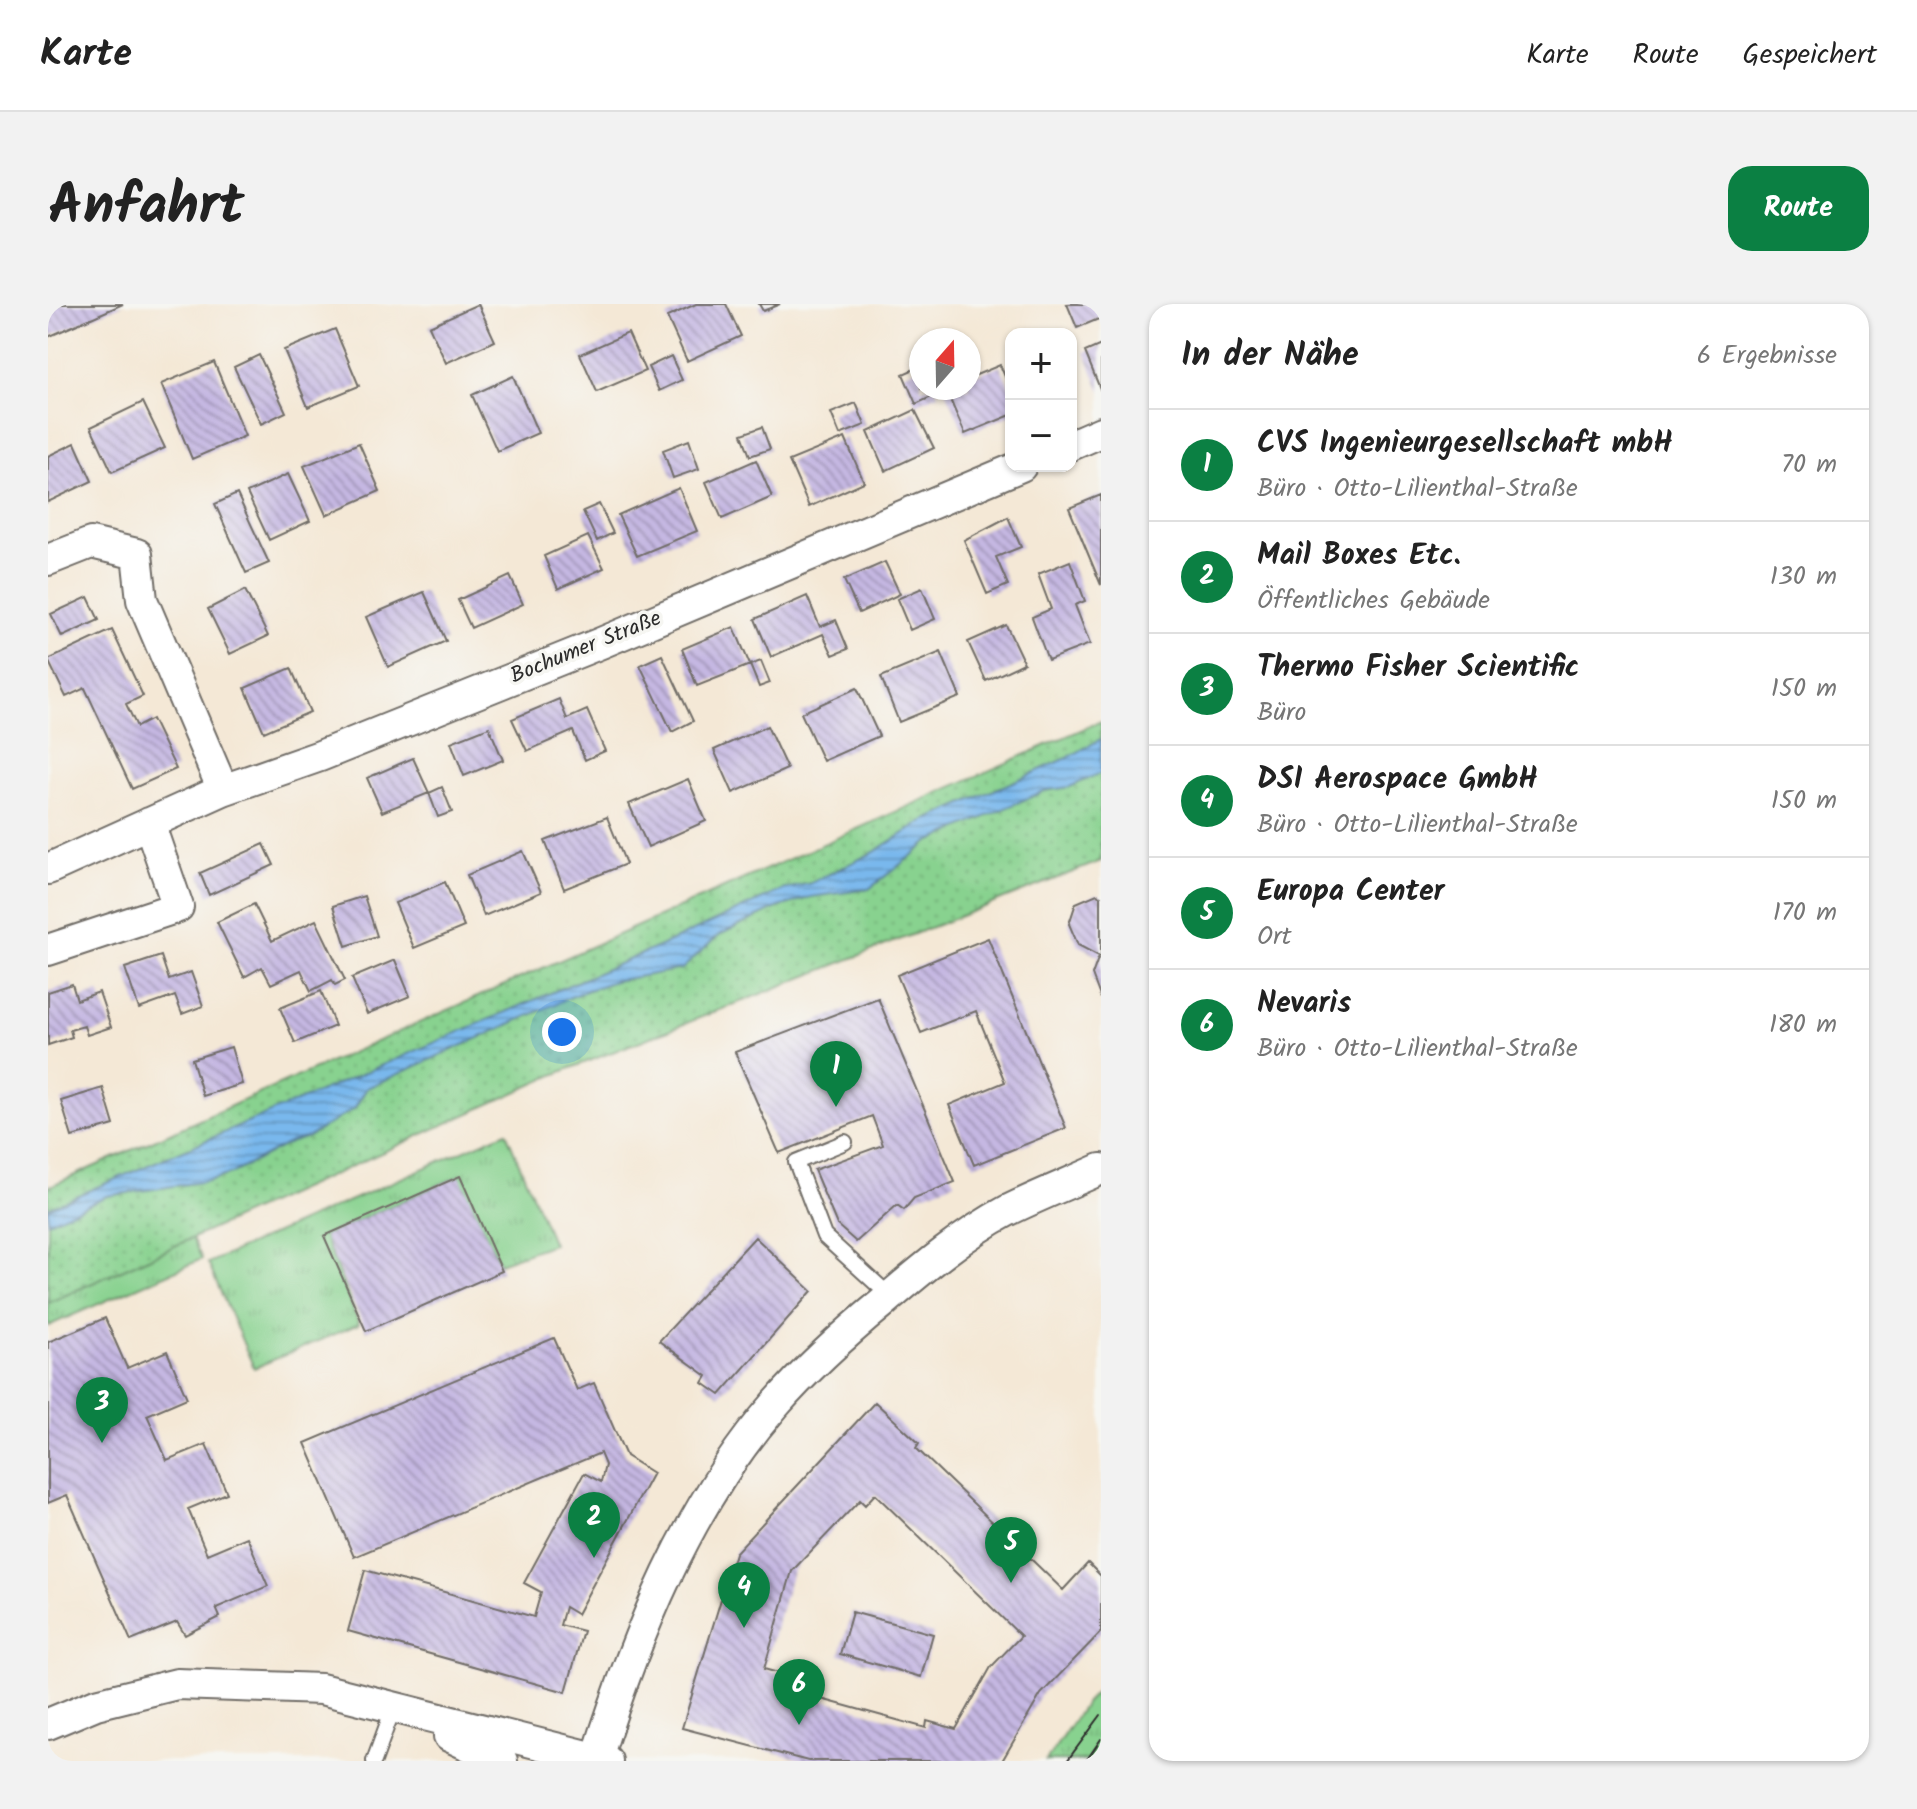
<!DOCTYPE html>
<html lang="de">
<meta charset="utf-8">
<style>
body{margin:0;font-family:Kalam,sans-serif;background:#f2f2f2;color:#222}
.controls{position:absolute;right:24px;top:24px;display:grid;overflow:hidden;border-radius:16px;box-shadow:0 2px 6px #0004}
.controls button{width:72px;height:72px;display:grid;place-items:center;padding:0;border:0;border-bottom:2px solid #e0e0e0;background:#fff;color:#222;font:40px sans-serif}
.compass{position:absolute;left:861px;top:24px;width:72px;height:72px;border-radius:50%;background:#fff;box-shadow:0 2px 6px #0004;rotate:20deg}
.you{position:absolute;left:514px;top:728px;width:28px;height:28px;margin:-20px;border:6px solid #fff;border-radius:50%;background:#1a73e8;box-shadow:0 0 0 12px #1a73e833}
.badge{display:grid;place-items:center;width:52px;height:52px;border-radius:50%;background:#0b8043;color:#fff;font-size:26px;font-weight:700}
.pin{position:absolute;translate:-50% -66px;filter:drop-shadow(0 2px 4px #0008)}
.pin::after{content:'';position:absolute;top:42px;width:28px;height:24px;background:inherit;clip-path:polygon(0 0,100% 0,50% 100%)}
.list{margin:0;padding:0;list-style:none}
h2{display:flex;justify-content:space-between;align-items:center;height:104px;margin:0;padding:0 32px;font-size:34px}
h2 small{font-size:26px;font-weight:400;color:#767676}
.list li{display:grid;grid-template-columns:52px 1fr auto;gap:24px;align-items:center;box-sizing:border-box;height:112px;padding:0 32px;border-top:2px solid #e0e0e0}
.list b{display:block;font-size:30px;white-space:nowrap}
.list p{margin:0;font-size:26px;white-space:nowrap;color:#767676}
.list em{font-size:26px;font-style:normal;color:#767676}
.map{position:relative;flex:none;width:1053px;height:1457px;overflow:hidden;border-radius:24px}
header{display:flex;align-items:center;gap:48px;box-sizing:border-box;height:112px;padding:0 40px;background:#fff;border-bottom:2px solid #e0e0e0}
header strong{font-size:38px}
nav{display:flex;gap:44px;margin-inline-start:auto;font-size:28px}
.intro{display:flex;align-items:center;justify-content:space-between;box-sizing:border-box;height:192px;padding:0 48px}
h1{margin:0;font-size:56px}
.button{padding:20px 36px;border-radius:24px;background:#0b8043;color:#fff;font-size:28px;font-weight:700}
main{display:flex;gap:48px;padding:0 48px}
aside{flex:1;background:#fff;border-radius:24px;box-shadow:0 2px 6px #0004}
.map>svg:first-child{display:block}
</style>
<header>
<strong>Karte</strong>
<nav><a>Karte</a><a>Route</a><a>Gespeichert</a></nav>
</header>
<div class="intro"><h1>Anfahrt</h1><a class="button">Route</a></div>
<main>
<div class="map">
<svg width="1053" height="1457" viewBox="0 0 1053 1457">
<defs>
<pattern id="grass-tufts" width="24" height="20" patternUnits="userSpaceOnUse" patternTransform="scale(2)"><rect width="24" height="20" fill="#88d28f"/><path d="M3 7l-1-3M5 7V3M7 7l1-3M15 17l-1-3M17 17v-4M19 17l1-3" fill="none" stroke="#76b47c"/></pattern>
<pattern id="park-dots" width="8" height="8" patternUnits="userSpaceOnUse" patternTransform="scale(2)"><rect width="8" height="8" fill="#88d28f"/><path d="M2 2h.1M6 6h.1" fill="none" stroke="#76b47c" stroke-width="1.8" stroke-linecap="round"/></pattern>
<pattern id="water-rules" width="6" height="5" patternUnits="userSpaceOnUse" patternTransform="scale(2)"><rect width="6" height="5" fill="#79b8ed"/><path d="M0 2.5h6" fill="none" stroke="#6396c0"/></pattern>
<pattern id="building-back-hatch" width="6" height="6" patternUnits="userSpaceOnUse" patternTransform="scale(2)"><rect width="6" height="6" fill="#c5b7e2"/><path d="M-1 5l2 2M0 0l6 6M5-1l2 2" fill="none" stroke="#a095b7"/></pattern>
</defs>
<rect width="100%" height="100%" fill="#f6f6f2"/>
<filter id="ink" filterUnits="userSpaceOnUse"><feTurbulence type="fractalNoise" baseFrequency=".0125" numOctaves="2"/><feDisplacementMap in="SourceGraphic" scale="16" xChannelSelector="R" yChannelSelector="G"/><feConvolveMatrix kernelMatrix="1 2 1 2 8 2 1 2 1" color-interpolation-filters="sRGB"/></filter>
<filter id="wash" filterUnits="userSpaceOnUse"><feTurbulence type="fractalNoise" baseFrequency=".006" numOctaves="4" result="noise"/><feDisplacementMap in="SourceGraphic" scale="32" xChannelSelector="R" yChannelSelector="G"/><feGaussianBlur stdDeviation="1.8" result="paint"/><feColorMatrix in="noise" values="0 0 0 0 0 0 0 0 0 0 0 0 0 0 0 0 0 1.4 0 .05"/><feComposite in="paint" operator="in"/></filter>
<g filter="url(#wash)">
<rect width="100%" height="100%" fill="#f4e8d6"/>
<!-- grass -->
<path fill="url(#grass-tufts)" stroke="#5a7e5d" stroke-width="2" d="M458,828L505,940L451,959L411,872L276,932L311,1020L206,1064L160,959Z
M144,934L154,955L0,1022V999Z
M1053,1383V1457H998L1038,1398Z"/>
<!-- park -->
<path fill="url(#park-dots)" stroke="#5a7e5d" stroke-width="2" d="M1053,417V557L508,770L0,999V883Z"/>
<!-- water -->
<path fill="url(#water-rules)" stroke="#52728c" stroke-width="2" d="M1053,435V469L1022,483L996,487L881,538L821,585L763,593L729,604L671,631L634,665L566,677L532,689L319,784L306,805L260,833L241,839L183,870L160,877L59,892L0,918V904L617,640L734,586L763,579L826,548L876,517L1019,454Z"/>
<g id="blocks">
<!-- building -->
<path fill="url(#building-back-hatch)" fill-rule="evenodd" d="M0,0H75L0,33Z
M430,0L447,37L398,59L381,22Z
M648,0H678L693,32L639,57L619,13Z
M711,0H732L715,7Z
M1019,0H1053V14L1029,24Z
M287,25L311,82L260,103L236,46Z
M580,29L597,67L549,88L532,50Z
M1053,41V87L1037,48Z
M211,51L238,108L213,120L186,63Z
M623,52L634,76L611,87L600,63Z
M166,58L197,132L144,155L113,80Z
M952,61L963,86V111L917,130L897,84H921V74Z
M873,62V84H887L890,90L868,100L855,70Z
M465,72L490,129L449,147L424,91Z
M95,98L117,144L64,168L43,123Z
M808,99L817,121L792,131L783,109Z
M867,106L886,144L837,167L820,128Z
M714,123L722,145L702,152L694,130Z
M797,134L816,178L761,203L741,157Z
M641,136L651,165L625,174L615,146Z
M27,139L44,177L0,198V152Z
M311,139L332,187L278,211L256,162Z
M708,156L724,193L674,215L658,178Z
M240,170L262,217L221,236L199,189Z
M631,184L649,227L589,252L570,211Z
M189,190L221,259L198,269L167,200Z
M1053,191V281L1021,204Z
M551,200L565,229L549,237L535,207Z
M960,213L973,243L948,253L960,281L939,290L916,236Z
M540,232L556,264L510,285L496,252Z
M1022,257L1037,297L1027,301L1042,340L1000,356L984,313L1003,305L990,270Z
M837,258L852,290L811,309L796,276Z
M462,272L475,300L423,324L410,296Z
M874,284L887,315L862,326L849,295Z
M197,286L220,332L182,350L160,305Z
M376,288L398,337L340,363L318,313Z
M759,292L772,323L788,316L800,345L785,351L775,330L723,353L707,315Z
M40,293L51,316L14,333L3,310Z
M958,321L976,359L938,377L920,338Z
M686,323L702,361L649,382L634,345Z
M64,326L95,392L78,400L89,423L104,415L128,465L84,485L37,384L18,393L0,356Z
M893,348L912,393L851,418L833,373Z
M614,351L645,417L624,428L592,361Z
M713,357L722,379L711,383L702,361Z
M243,364L262,408L216,428L197,384Z
M809,384L831,432L775,457L753,409Z
M511,395L519,415L539,406L557,447L537,456L525,427L479,447L464,415Z
M719,422L739,465L685,489L666,446Z
M441,423L455,456L416,472L403,438Z
M365,454L381,489L334,508L319,474Z
M640,475L658,517L600,543L581,500Z
M394,483L404,508L390,513L381,489Z
M559,513L578,560L516,585L497,537Z
M216,540L226,561L161,591L152,569Z
M475,547L493,588L436,612L419,571Z
M397,578L416,623L366,644L347,599Z
M1049,590L1053,592V695L1044,671L1051,652L1030,641L1021,620L1028,599Z
M316,592L329,632L298,642L285,602Z
M206,600L224,637L268,616L297,676L287,681L284,676L263,687L253,666L223,680L214,663L196,673L169,618Z
M940,634L1018,824L926,861L901,801L957,778L928,707L873,729L849,671Z
M113,652L121,676L143,668L155,702L134,710L127,692L91,705L77,664Z
M347,656L362,692L319,710L304,674Z
M24,680L29,696L51,688L63,723L39,731L36,722L22,726L24,733L0,741V688Z
M273,687L287,722L247,739L232,704Z
M830,694L907,878L866,894L856,906L849,901L808,938L789,921L766,866L835,841L824,812L731,849L687,748Z
M183,743L194,780L155,792L144,755Z
M55,784L66,821L24,833L13,797Z
M412,872L454,967L318,1027L276,932Z
M707,933L764,987L672,1091L655,1079L659,1072L611,1037Z
M57,1014L79,1064L119,1047L139,1094L99,1111L119,1156L158,1140L179,1189L140,1205L159,1250L199,1233L220,1282L168,1304L172,1313L137,1331L129,1318L83,1337L19,1191L0,1199V1038Z
M506,1034L529,1086L546,1079L578,1152L605,1169L529,1310L517,1303L512,1321L535,1327L518,1388L300,1327L317,1266L486,1313L493,1288L476,1279L536,1169L553,1178L557,1161L552,1149L306,1253L257,1139Z
M827,1098L871,1139L868,1144L1015,1286L1040,1259L1053,1272V1328L993,1390L954,1457H760L634,1424L687,1249ZM827,1190L973,1332L943,1363L908,1425L879,1417L878,1424L744,1387L748,1374L716,1365L744,1267L812,1196L817,1201Z
M804,1308L885,1330L873,1373L792,1350Z"/>
</g>
</g>
<g filter="url(#ink)">
<use href="#blocks" fill-opacity="0" stroke="#716d67" stroke-width="2"/>
<g fill="none" stroke-linecap="round" stroke-linejoin="round">
<!-- lane casing -->
<g stroke="#716d67" stroke-width="18">
<path id="lane" d="M797,838L748,858L776,932L842,992
M326,1457L345,1405"/>
</g>
<!-- street casing -->
<g stroke="#716d67" stroke-width="34">
<path id="street" d="M1023,141L1053,128
M0,256L43,239L89,250L94,296L175,486
M0,565L175,486L272,452L553,339L973,162
M0,646L130,603L101,519
M0,1420L48,1400L129,1380L273,1385L559,1457
M401,1432L454,1457
M548,1457C587,1333 640,1200 727,1101C760,1063 798,1029 837,997C874,965 916,930 959,907C989,892 1022,879 1053,865"/>
</g>
<!-- lane -->
<use href="#lane" stroke="#fff" stroke-width="14"/>
<!-- street -->
<use href="#street" stroke="#fff" stroke-width="30"/>
<!-- tram -->
<path stroke="#2b2b2b" stroke-width="2" d="M1019,1457L1053,1411
M1038,1457L1053,1435"/>
</g>
</g>
<g text-anchor="middle" dominant-baseline="central" stroke-width="7" stroke-linejoin="round" paint-order="stroke">
<!-- street labels -->
<g font-size="22" fill="#2b2b2b" stroke="#f6f6f2">
<text transform="translate(538 344) rotate(-22)">Bochumer Straße</text>
</g>
</g>
</svg>
<div class="controls">
<button>+</button>
<button>−</button>
</div>
<svg class="compass" viewBox="-18 -18 36 36"><path d="M0-13l5 13h-10z" fill="#e53935"/><path d="M0 13l5-13h-10z" fill="#767676"/></svg>
<div class="you"></div>
<div class="pin badge" style="left:788px;top:803px">1</div>
<div class="pin badge" style="left:546px;top:1254px">2</div>
<div class="pin badge" style="left:54px;top:1139px">3</div>
<div class="pin badge" style="left:696px;top:1324px">4</div>
<div class="pin badge" style="left:963px;top:1279px">5</div>
<div class="pin badge" style="left:751px;top:1421px">6</div>
</div>
<aside>
<h2>In der Nähe<small>6 Ergebnisse</small></h2>
<ul class="list">
<li><span class="badge">1</span><div><b>CVS Ingenieurgesellschaft mbH</b><p>Büro · Otto-Lilienthal-Straße</p></div><em>70 m</em></li>
<li><span class="badge">2</span><div><b>Mail Boxes Etc.</b><p>Öffentliches Gebäude</p></div><em>130 m</em></li>
<li><span class="badge">3</span><div><b>Thermo Fisher Scientific</b><p>Büro</p></div><em>150 m</em></li>
<li><span class="badge">4</span><div><b>DSI Aerospace GmbH</b><p>Büro · Otto-Lilienthal-Straße</p></div><em>150 m</em></li>
<li><span class="badge">5</span><div><b>Europa Center</b><p>Ort</p></div><em>170 m</em></li>
<li><span class="badge">6</span><div><b>Nevaris</b><p>Büro · Otto-Lilienthal-Straße</p></div><em>180 m</em></li>
</ul>
</aside>
</main>
